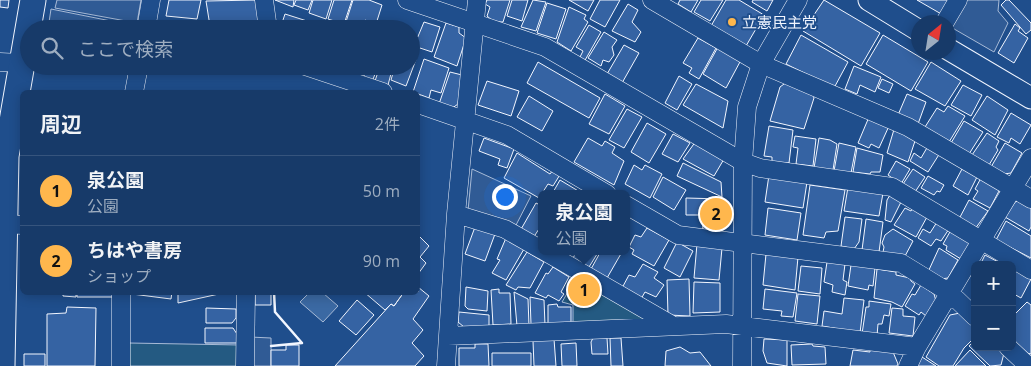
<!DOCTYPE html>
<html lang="ja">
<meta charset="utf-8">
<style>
body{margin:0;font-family:"Open Sans","Noto Sans JP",sans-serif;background:#244571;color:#f1f3f6}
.controls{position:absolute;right:15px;bottom:15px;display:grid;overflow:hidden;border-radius:8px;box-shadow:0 2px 12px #0003}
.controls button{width:45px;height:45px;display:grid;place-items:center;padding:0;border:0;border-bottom:1px solid #36547d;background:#173a69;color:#f1f3f6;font:25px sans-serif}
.compass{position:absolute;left:911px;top:15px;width:45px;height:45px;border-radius:50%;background:#173a69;box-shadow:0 2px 12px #0003;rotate:30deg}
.you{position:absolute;left:504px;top:196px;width:18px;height:18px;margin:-12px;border:4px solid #fff;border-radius:50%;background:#1a73e8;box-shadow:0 0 0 8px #1a73e833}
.badge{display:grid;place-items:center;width:32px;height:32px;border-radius:50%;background:#ffb74d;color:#111;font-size:16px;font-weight:700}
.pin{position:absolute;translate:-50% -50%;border:2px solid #fff;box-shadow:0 1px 5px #0006}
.popup{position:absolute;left:538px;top:190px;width:92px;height:65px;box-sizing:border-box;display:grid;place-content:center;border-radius:8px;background:#173a69;filter:drop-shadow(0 1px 4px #0005);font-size:16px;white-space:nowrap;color:#9eadc0}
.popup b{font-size:19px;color:#f1f3f6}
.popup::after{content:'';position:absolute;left:50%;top:100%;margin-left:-10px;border:10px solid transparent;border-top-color:#173a69}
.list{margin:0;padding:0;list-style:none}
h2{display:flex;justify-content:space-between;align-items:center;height:65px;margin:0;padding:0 20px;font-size:21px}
h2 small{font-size:16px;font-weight:400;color:#9eadc0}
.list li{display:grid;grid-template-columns:32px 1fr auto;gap:15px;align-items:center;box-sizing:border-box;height:70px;padding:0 20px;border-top:1px solid #36547d}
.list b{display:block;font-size:19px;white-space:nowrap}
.list p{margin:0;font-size:16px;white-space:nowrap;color:#9eadc0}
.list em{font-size:16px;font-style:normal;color:#9eadc0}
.icon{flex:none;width:28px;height:28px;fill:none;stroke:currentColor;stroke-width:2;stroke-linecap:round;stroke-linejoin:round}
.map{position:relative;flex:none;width:1031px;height:366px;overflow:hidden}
.search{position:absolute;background:#173a69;box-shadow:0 2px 12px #0003;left:20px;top:20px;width:400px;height:55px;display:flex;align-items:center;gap:12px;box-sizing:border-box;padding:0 18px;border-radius:28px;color:#9eadc0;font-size:19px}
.panel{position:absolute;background:#173a69;box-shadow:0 2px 12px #0003;left:20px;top:90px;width:400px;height:205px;border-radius:8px}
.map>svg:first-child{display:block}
</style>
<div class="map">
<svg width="1031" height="366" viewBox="0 0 1031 366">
<rect width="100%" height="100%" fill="#1f4e8c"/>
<!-- green -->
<path fill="#245a82" stroke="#a8bbd7" d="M577,277L649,319L573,325V305L562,302Z
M129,343L240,345L239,366H129Z"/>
<!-- parking -->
<path fill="#305b95" stroke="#a8bbd7" d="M57,0H141L137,23L55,8Z
M963,0H999L998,11L1008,23L994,52L949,26Z
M51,9L111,21L110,29H48Z
M472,169L531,196L515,227L468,211Z
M250,337L271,338V366H250Z"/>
<!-- water -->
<path fill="#3b69a3" stroke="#a8bbd7" d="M309,293H323L338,306L323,322L300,302Z"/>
<!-- building -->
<path fill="#3563a3" stroke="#f2f6ff" d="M0,0H9L8,8L0,7Z
M169,0H201L197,19L166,16Z
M257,0L262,29H233L232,23L210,26L206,1Z
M275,0H294L293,7Z
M296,0H312L308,10L294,5Z
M313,0H332L326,19L309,13Z
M334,0H352L344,24L328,19Z
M353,0H369L382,5L376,24L365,20L362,29L344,28Z
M487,0H510L503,22H494L487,16L490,7L485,4Z
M512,0H528L522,21L507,16Z
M533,0L546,2L536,31L521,27Z
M569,0H594L588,11Z
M600,0H620L605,27L590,19Z
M680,0H698L691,12L678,4Z
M701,0H723L710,21L694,12Z
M726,0H739L764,15L746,46L711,26Z
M753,0H773L767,11L752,2Z
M824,0L880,33L861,66L803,31Z
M917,0H952L943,15Z
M1006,0H1009L1031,23V30L1026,34L1001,5Z
M547,3L566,9L556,39L537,33Z
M628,4L638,10L632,22L641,32L635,42L612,31Z
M569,7L586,15L584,19L588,22L571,51L557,42Z
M285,14L329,28V29H280Z
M424,22L440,27L432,52L414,46Z
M446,23L459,27V33L466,38L457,66L434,57Z
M116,24L136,27V29H115Z
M1015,24L1020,28L1018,31L1028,38L1014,63L998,53Z
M589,25L601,32L584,62L579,59L583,51L576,47Z
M604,32L617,40L612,47L614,55L609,62L603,60L601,66L588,58Z
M801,35L848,62L834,88L786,64Z
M883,35L928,62L911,91L866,64Z
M698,38L716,48L699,79L689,73L692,68L683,63Z
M624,45L639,53L622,83L607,74Z
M718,47L741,60L726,88L703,74Z
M411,55L417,57L406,86L391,80L395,66H411Z
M424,59L449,68L441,93L431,90L429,98L413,92Z
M538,62L600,98L589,118L527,83Z
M931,62L961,81L945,106L915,89Z
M161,66H185L180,68V71Z
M349,66H365L362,75L348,70Z
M367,66H378L372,82L363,79Z
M380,66H393L388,85L375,81Z
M854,66L881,77L875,92L860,85L857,94L845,89Z
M450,72L462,75L458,104L451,109L439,104Z
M679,76L692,84L677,110L665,103Z
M882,79L893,84L889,93L878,88Z
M487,81L519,91L511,116L478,105Z
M788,81L811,90L814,98L804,129L770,121L780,87Z
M696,84L728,101L723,128L683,105Z
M963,85L982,95L971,116L951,105Z
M605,94L625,106L609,134L589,124Z
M907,94L926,102L918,124L898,115Z
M529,96L553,111L542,131L517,117Z
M987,96L1008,110L995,135L972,120Z
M948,106L965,116L949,142L925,127L937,108L944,112Z
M627,109L642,117L624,148L609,140Z
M1011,113L1031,125L1020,144L1011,138L1009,143L997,137Z
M869,117L889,126L879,148L871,144L869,148L858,143Z
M964,121L983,132L969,154L951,143Z
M647,123L666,134L649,163L631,152Z
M769,126L793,130L789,163L772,162V157L764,156Z
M895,126L916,138L908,162L887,153Z
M987,133L999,141L996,147L998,150L989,165L972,155Z
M673,134L690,143L678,162L662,154Z
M795,136L816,139L813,166L796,164L798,148L793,147Z
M484,138L514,149L507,168L498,165L500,159L479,151Z
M588,138L602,146L605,141L615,147L612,153L624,161L614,185L574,162Z
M819,138L830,140L837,144L833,170L814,168Z
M696,141L724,159L714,176L683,159Z
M839,143L856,147L851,173L834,171Z
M1005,143L1022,153L1011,173L1004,174L991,167Z
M928,146L940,153L928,172L910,161L914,153L921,158Z
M857,148L883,155L880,172H871L870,174L853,172Z
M517,153L550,174L553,170L561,173L553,186L548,184L539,198L504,178Z
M896,161L910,169L901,184L888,175Z
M683,163L721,182L722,197L677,176Z
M634,165L642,170L645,165L662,174L650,198L625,184Z
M913,169L925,177L915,192L903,184Z
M962,169L977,177L968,195L953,186Z
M769,175L807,182L803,208L765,202Z
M928,176L944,185L940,192L937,191L934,195L921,188Z
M663,177L686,190L674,210L653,197Z
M981,178L998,186L999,191L990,208L973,199L978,191L975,189Z
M560,180L580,192V194H552Z
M810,185L845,190L838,231L826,232L824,238L803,235Z
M848,187L883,193L879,216L844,211Z
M890,195L901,202L891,222L885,220L887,200Z
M686,198L723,199L722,230H703L702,215H686Z
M969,200L988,211L975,229L959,219Z
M1019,200L1031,207V227L1029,231L1005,217L1015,202Z
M536,203L542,206V230L539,229L533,238L520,231Z
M914,206L927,217L916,237L894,225L905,208L911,211Z
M768,208L801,213L797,240L765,235Z
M845,217L862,219L859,242L854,249L841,246Z
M866,219L883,222L879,252L862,250Z
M1006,221L1031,236V258L996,240Z
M937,222L949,229L941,241L936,239L931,246L918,238L923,229L930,233Z
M475,227L495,234L485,261L465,254Z
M647,228L669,240L654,266L632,254L634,250L629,247L635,235L641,237Z
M893,229L913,241L904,258L890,256L883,252L884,247L882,243L885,235Z
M951,230L969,241L970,246L961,259L946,250L947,246L943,244Z
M418,235L429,246L420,257L426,263L418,274Z
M506,238L524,249L506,280L492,273L500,260L497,259Z
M677,242L693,251L680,277L664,268Z
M697,244L722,248L719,280L694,278Z
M939,248L958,260L948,278L941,279L928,272Z
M577,251H599L589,267L573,258Z
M601,251L622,252L607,278L591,269Z
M527,252L544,262L530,288L518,287L516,290L506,285Z
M766,254L798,257L795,290L763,285Z
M985,255L1004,265H980Z
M827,262L845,264L843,280L847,282L845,295L832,292L833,285L824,282Z
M643,264L658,272L654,278L664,285L656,297L645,292L641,299L622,288L629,275L635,277Z
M851,265L875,268L873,286L869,285L868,290L848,286Z
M801,266L822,268L820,294L798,291Z
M553,267L569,277L561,292L564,294L559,301L548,295L546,298L535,293L546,273L548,274Z
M877,269L896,272V275L910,278L911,281L915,284L902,307L892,302L874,298Z
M1012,269L1031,279L1021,298L1012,293Z
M689,279L690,316L668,315L667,280Z
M694,282L720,283V312L693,313Z
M921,285L934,294L936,301L926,316L921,312L919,315L905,306L912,294L915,295Z
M418,287L429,296L413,319L423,330L412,343L424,356L415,366H335L391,304L394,306L404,292H418Z
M466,287L488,291L487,311L468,309L465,306Z
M499,289V293H510L511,324L493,325L491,290Z
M765,289L797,293L793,317L781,316L782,311L763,309Z
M63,292H76V297L63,296Z
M77,292H113L115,297H77Z
M132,292H172L171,299L132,294Z
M178,292H228L178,303Z
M255,292H271V305H255Z
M364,292H404L394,306L391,304L385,310Z
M514,292L528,299L529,326H517Z
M798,294L820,296L817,324L795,321Z
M530,297L544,300L545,325L531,324Z
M844,298L864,300L860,333L822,326L824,311L842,314Z
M357,300L374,315L356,335L339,321Z
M869,301L891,304L889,316L884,315L882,324H878L877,336L862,334L866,307H869Z
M1027,302L1031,305V354L1022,352L1012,343V317Z
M557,304L558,307H571V325L548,326V305Z
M67,307L96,308L95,366H47V314L66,313Z
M206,308L236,309V318L232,323H206Z
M892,308L903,309V316L915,317L913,336L889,333Z
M459,312L489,315V329L464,327L458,322Z
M960,313L975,326V337L964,348L953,366H939L926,357L950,315Z
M205,328H233L237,334V343H205Z
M593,338H607L608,354H592L591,342Z
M610,338H621L623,366H611Z
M554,339L556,366H534L533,341Z
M764,339L787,340V366L767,363L763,351Z
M975,340V347H998L1004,353L1001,365L990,366L969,346Z
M576,343L577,366H562L561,344Z
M475,344H488L489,366H459V348H475Z
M812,344L813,346L825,347L826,364L792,365L791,345Z
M286,345H299V366H271V350H286Z
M680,347L690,353L700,352L711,366H665L666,351Z
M870,348L893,352L898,364L897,366H850L853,350L870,352Z
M970,350L986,366H955Z
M492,353H531V366H492Z
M24,354H45V366H24Z
M922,357L936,366H917Z"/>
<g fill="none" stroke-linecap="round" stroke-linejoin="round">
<!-- minor casing -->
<g stroke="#f2f6ff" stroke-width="19">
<path id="minor" d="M264,0L268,29
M407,0L545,47L743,162L760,168L892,187L1031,270
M652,0L761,64L908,127L1031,199
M945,22L958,0
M146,29L151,0
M0,62L21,63
M305,66L383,92
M134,92L139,66
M418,104L507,135L607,194
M626,205L678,235L901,263L950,293L975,317
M456,214L505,229L542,250
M4,224L22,225
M544,251L672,325
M121,292V366
M448,336L726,324L917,347
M1008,347L1024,362
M245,366L246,292
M446,366L456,214L477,0
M742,366L743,162L747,107L761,64L798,0
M908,366L917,347L1031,158"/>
</g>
<!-- major casing -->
<g stroke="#f2f6ff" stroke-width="23">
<path id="major" d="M869,0L918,30
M948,49L1031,98"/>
</g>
<!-- highway casing -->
<g stroke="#f2f6ff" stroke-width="27">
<path id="highway" d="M2,366L6,156L33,0"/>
</g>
<!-- minor -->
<use href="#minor" stroke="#1f4e8c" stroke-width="18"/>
<!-- major -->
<use href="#major" stroke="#1f4e8c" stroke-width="21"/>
<!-- highway -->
<use href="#highway" stroke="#1f4e8c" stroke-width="25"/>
<!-- wall -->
<path stroke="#f2f6ff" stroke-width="2.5" d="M274,292L275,312L302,343
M271,346L302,343"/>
</g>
<!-- markers -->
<circle fill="#ffb74d" stroke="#1f4e8c" stroke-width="2" cx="732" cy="22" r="5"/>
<g text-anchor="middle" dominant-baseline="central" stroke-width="4" stroke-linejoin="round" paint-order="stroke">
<!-- poi labels -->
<g font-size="15" fill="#f2f6ff" stroke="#1f4e8c" text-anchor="start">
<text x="742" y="22">立憲民主党</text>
</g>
</g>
</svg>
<div class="controls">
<button>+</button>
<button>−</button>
</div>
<svg class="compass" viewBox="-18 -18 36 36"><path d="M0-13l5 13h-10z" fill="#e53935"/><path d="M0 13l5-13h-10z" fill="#9eadc0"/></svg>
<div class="you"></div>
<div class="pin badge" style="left:584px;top:290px">1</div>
<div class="popup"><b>泉公園</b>公園</div>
<div class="pin badge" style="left:716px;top:214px">2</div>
<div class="search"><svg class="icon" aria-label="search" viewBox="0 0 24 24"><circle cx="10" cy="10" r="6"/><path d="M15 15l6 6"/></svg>ここで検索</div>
<section class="panel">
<h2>周辺<small>2件</small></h2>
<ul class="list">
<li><span class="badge">1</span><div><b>泉公園</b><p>公園</p></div><em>50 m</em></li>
<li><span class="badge">2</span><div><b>ちはや書房</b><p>ショップ</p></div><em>90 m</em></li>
</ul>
</section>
</div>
